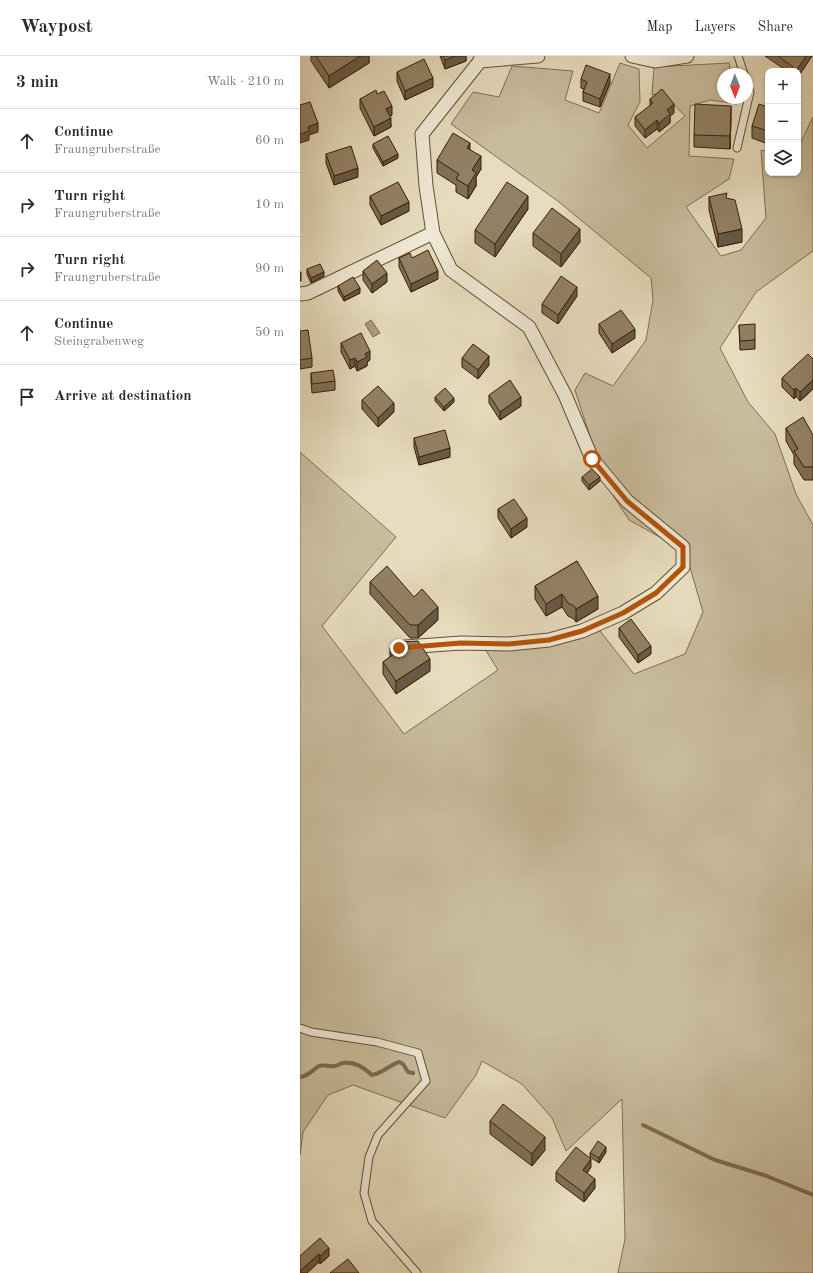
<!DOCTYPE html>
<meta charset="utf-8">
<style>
body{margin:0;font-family:"Old Standard TT",serif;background:#f2f2f3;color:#2b2b33}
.controls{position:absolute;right:12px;top:12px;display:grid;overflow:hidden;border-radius:8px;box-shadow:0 1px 3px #0004}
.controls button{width:36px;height:36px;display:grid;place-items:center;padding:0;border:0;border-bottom:1px solid #e1e1e2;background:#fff;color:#2b2b33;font:20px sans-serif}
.compass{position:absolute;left:417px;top:12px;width:36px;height:36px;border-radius:50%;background:#fff;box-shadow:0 1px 3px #0004;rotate:179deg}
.stop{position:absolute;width:12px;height:12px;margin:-9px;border:3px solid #b45309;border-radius:50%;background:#fff}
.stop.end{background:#b45309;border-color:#fff;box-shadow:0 1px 4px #0008}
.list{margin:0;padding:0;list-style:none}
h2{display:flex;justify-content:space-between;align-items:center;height:52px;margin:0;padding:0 16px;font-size:17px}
h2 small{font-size:13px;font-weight:400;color:#7c7c81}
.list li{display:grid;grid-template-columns:26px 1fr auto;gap:12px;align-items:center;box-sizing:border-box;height:64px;padding:0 16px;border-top:1px solid #e1e1e2}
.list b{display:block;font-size:15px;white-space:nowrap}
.list p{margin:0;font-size:13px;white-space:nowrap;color:#7c7c81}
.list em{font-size:13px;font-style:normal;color:#7c7c81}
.icon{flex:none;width:22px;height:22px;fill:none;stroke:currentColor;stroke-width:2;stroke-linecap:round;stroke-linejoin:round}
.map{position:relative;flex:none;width:513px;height:1217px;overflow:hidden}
header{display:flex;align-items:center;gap:24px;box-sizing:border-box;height:56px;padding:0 20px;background:#fff;border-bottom:1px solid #e1e1e2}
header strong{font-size:19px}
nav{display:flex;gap:22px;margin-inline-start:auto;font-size:14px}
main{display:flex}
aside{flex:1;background:#fff}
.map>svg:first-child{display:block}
</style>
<header>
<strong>Waypost</strong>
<nav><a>Map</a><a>Layers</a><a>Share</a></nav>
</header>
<main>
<aside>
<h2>3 min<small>Walk · 210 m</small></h2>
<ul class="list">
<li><svg class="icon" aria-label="ahead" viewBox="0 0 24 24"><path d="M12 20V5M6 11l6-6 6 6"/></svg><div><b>Continue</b><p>Fraungruberstraße</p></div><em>60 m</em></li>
<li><svg class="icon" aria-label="right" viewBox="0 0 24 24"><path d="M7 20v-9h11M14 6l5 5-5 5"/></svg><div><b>Turn right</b><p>Fraungruberstraße</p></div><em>10 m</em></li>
<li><svg class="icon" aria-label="right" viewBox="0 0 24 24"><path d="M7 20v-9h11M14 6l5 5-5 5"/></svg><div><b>Turn right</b><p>Fraungruberstraße</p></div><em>90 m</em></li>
<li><svg class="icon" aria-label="ahead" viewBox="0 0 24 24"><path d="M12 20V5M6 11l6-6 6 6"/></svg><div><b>Continue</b><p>Steingrabenweg</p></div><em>50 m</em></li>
<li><svg class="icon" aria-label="arrive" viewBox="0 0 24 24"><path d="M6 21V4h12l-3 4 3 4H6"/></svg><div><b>Arrive at destination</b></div></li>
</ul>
</aside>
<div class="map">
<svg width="513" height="1217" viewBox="0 0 513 1217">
<rect width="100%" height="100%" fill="#e7ddbe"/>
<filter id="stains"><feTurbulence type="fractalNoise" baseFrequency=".005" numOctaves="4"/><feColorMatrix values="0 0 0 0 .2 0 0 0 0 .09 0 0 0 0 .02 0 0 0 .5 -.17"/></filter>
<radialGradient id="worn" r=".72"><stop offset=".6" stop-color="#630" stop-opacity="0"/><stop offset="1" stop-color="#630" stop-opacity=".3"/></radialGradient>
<!-- green -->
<path fill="#c9bd9e" stroke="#816e51" d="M320,7L339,13L340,46L328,69L347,92L385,60L363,37L352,39L354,11L429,7L431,18H423V42H436L437,48L410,44L390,50L389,100L434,103L429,123L386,151L421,200L441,194L466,162L461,94L468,96V117H498V92L513,61V195L456,236L420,292L448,346L475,378L496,438L513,469V1217H318L325,1183L322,1043L266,1095L252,1062L222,1028L182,1005L176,1019L145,1062L53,1029L28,1039L3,1076L0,1099V396L96,481L22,570L104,678L198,614L185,593L246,591L300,575L334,618L385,598L403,556L387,501L365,484L329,464L305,427L275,334L285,317L313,330L346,284L353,244L351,222L259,146L151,68L173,36L199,41L212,10L273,15L265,44L299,57Z"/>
<!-- water -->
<path fill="#ac9c7f" stroke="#7e6a4e" d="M71,264L80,277L73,281L65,268Z"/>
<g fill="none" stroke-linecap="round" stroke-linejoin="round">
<!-- stream -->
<path stroke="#7e6a4e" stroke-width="4" d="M0,1021C9,1020 12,1014 19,1010C24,1008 29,1011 35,1010C38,1010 40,1007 43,1007C55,1005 64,1012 72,1019C81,1018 90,1009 99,1006L103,1008L108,1016L113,1017
M343,1069L415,1104L464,1119L513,1139"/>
<!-- service casing -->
<g stroke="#644e32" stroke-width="9">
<path id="service" d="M438,0L444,18
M437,92L450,36L447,28
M0,972L11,976L77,986L118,997L126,1025L78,1079L69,1101L64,1137L72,1165L117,1217"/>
</g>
<!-- minor casing -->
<g stroke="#644e32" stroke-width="15">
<path id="minor" d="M332,0L355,5L387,0
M180,5L238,0
M0,238L8,237L133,177L126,130L122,78L180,5L181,0
M105,591L161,587L209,588L249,584L282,575L323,557L356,537L383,511V491L327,445L292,403L265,339L229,271L151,214L133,177"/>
</g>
<!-- service -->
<use href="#service" stroke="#efe9d5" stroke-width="7"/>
<!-- minor -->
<use href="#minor" stroke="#efe9d5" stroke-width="13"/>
</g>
<!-- wall -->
<path fill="#7e6f57" stroke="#391e04" d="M11,0H69V7L29,32L11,5Z
M140,0H166V5L145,13Z
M465,0H512L498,21V15H487Z
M97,16L133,31L105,44L97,25Z
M281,23L310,27L300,51L283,45V36L284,33L281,32Z
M77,38L92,59L90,60L91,71L74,80L60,52V43Z
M350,43L374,57L370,60V67L359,76L357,73L345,82L335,70V61L350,50Z
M468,51V88L452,82V70Z
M431,62L430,93L394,91V79Z
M73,88L98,102L83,110L73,92Z
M170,94L181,113L176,121V130L168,143L156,136V129L137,117V104Z
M26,98L58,121L34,129L26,107Z
M70,140L109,155L81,169L70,149Z
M409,141L427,143L442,186L418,191L409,154Z
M228,153L195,201L175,187V174Z
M233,177L280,186L261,211L233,190Z
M99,202H112L138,223L111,236L99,211Z
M7,213L24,220L11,227L7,218Z
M63,215L87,226L72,237L63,224Z
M38,230L60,237L44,245L38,235Z
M277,240L258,268L242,257V248Z
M299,268L335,282L312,297L299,277Z
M439,269L455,284V293L440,294Z
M0,275L12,302V311L0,313Z
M41,287L70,304L67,306V310L57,315L55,310L50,313L41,296Z
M162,302L189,309L178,323L162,311Z
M513,303V333L500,345L496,340L494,343L482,331V322Z
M11,317L35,325V334L12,337L11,326Z
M189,339L221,350L200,364L189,347Z
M135,341L154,346L144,355L135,345Z
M62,344L94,356L78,371L62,353Z
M486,372L513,379V424H504L494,408V399L486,385Z
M114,382L150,401L119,409L114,391Z
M282,421L300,425L289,434L282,425Z
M198,453L227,471L211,482L198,462Z
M277,505L298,553L276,566L274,563L268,560L262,551L246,560L235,543V530Z
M70,526L114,541L138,564L118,582H110L70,538Z
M319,572L351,598L338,607L319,581Z
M90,592L130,615L96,638L83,618V606L90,601Z
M190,1065L245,1094L232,1110L190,1078Z
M306,1096L299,1107L290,1101V1097Z
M291,1111L287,1117L295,1132L284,1146L256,1125V1116Z
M20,1182L29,1200L20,1208L19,1206L7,1217Z"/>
<!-- shaded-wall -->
<path fill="#675a47" stroke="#391e04" d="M60,0H69V7L29,32V20Z
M155,0H166V5L145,13V4Z
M506,0H512L498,21V15H496Z
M310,18V27L300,51V43Z
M133,22V31L105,44V35Z
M374,48V57L370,60V67L359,76V67L367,54Z
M92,50V59L86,62V53Z
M431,50V62L430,93V80Z
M91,62V71L74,80V71Z
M357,64V73L345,82V74Z
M18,67V76L9,79V84L0,87V78L8,71Z
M170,87V100L167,92Z
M98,98V102L83,110V106Z
M181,100V113L176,121V130L168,143V130L172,114Z
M58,112V121L34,129V120Z
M228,140V153L195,201V188Z
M109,146V155L81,169V160Z
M280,173V186L261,211V198Z
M442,173V186L418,191V178Z
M138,215V223L111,236V228Z
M0,216H1V225H0Z
M24,216V220L11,227V222Z
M87,217V226L72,237V228Z
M277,231V240L258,268V259Z
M60,232V237L44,245V241Z
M335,273V282L312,297V288Z
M70,295V304L67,306V310L57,315V306L65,298Z
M189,300V309L178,323V314Z
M55,302V310L50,313V304Z
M513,324V333L500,345V336Z
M496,332V340L494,343V334Z
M221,341V350L200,364V356Z
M154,342V346L144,355V351Z
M94,347V356L78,371V362Z
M150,392V401L119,409V401Z
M300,421V425L289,434V429Z
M227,462V471L211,482V473Z
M262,538V551L246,560V548Z
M298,540V553L276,566V553Z
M138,551V564L118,582V569Z
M351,590V598L338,607V599Z
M130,603V615L96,638V625Z
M245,1081V1094L232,1110V1098Z
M306,1091V1096L299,1107V1102Z
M291,1103V1111L283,1123V1114Z
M295,1123V1132L284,1146V1137Z
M29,1192V1200L20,1208V1200Z
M19,1198V1206L7,1217H0V1215Z"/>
<!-- building -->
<path fill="#938165" stroke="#391e04" d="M16,0H60L29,20Z
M143,0H155L145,4Z
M478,0H506L496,15H493V11Z
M124,3L133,22L105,35L97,16Z
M286,9L310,18L300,43L283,36L287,26L281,23Z
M362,33L374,48L367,54L370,58L359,67L357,64L345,74L335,61L353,47L350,43Z
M76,34L77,38L84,35L92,50L86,53L91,62L74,71L60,43Z
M10,46L18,67L8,71L9,75L0,78V49Z
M395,48L431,50L430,80L394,79Z
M459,48L468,51V75L452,70Z
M153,77L170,87L167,92L181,100L172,114L176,117L168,130L156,123L159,118L137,104Z
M88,80L98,98L83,106L73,88Z
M51,90L58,112L34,120L26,98Z
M98,126L109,146L81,160L70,140Z
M207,126L228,140L195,188L175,174Z
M427,137L426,142L435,144L442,173L418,178L409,141Z
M252,152L280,173L261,198L233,177Z
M128,194L138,215L111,228L99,202L110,197L112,202Z
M77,204L87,217L72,228L63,215Z
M20,208L24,216L11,222L7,213Z
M261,220L277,231L258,259L242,248Z
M53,221L60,232L44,241L38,230Z
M321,254L335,273L312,288L299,268Z
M455,268V284L440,285L439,269Z
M8,274L12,302L0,304V275Z
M61,277L70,295L65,298L67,301L57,306L55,302L50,304L41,287Z
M173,288L189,300L178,314L162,302Z
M508,298L513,303V324L500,336L496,332L494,334L482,322Z
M33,314L35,325L12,328L11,317Z
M210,324L221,341L200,356L189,339Z
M78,330L94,347L78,362L62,344Z
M145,332L154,342L144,351L135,341Z
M503,361L513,379V411H504L494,395L498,393L486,372Z
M145,374L150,392L119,401L114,382Z
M292,413L300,421L289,429L282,421Z
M214,443L227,462L211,473L198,453Z
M277,505L298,540L276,553L274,550L268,547L262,538L246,548L235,530Z
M87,510L114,541L122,533L138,551L118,569H110L70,526Z
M331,563L351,590L338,599L319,572Z
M118,585L130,603L96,625L83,606L94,598L90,592L99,586Z
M203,1048L245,1081L232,1098L190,1065Z
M298,1085L306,1091L299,1102L290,1097Z
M276,1091L291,1103L283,1114L295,1123L284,1137L256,1116Z
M20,1182L29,1192L20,1200L19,1198L0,1215V1200Z
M48,1203L59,1217H30Z"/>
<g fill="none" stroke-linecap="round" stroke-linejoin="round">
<!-- route -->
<path stroke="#b45309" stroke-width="5" d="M99,592L161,587L209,588L249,584L282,575L323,557L356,537L383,511V491L327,445L292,403"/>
</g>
<rect width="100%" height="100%" filter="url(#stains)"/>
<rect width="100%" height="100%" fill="url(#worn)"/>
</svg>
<div class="controls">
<button>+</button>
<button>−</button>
<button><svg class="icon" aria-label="layers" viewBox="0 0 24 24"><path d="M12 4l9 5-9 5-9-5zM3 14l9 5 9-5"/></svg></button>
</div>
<svg class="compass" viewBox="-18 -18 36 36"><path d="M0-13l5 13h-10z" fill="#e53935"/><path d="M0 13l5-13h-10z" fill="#7c7c81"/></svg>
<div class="stop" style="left:292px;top:403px"></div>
<div class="stop end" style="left:99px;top:592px"></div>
</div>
</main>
